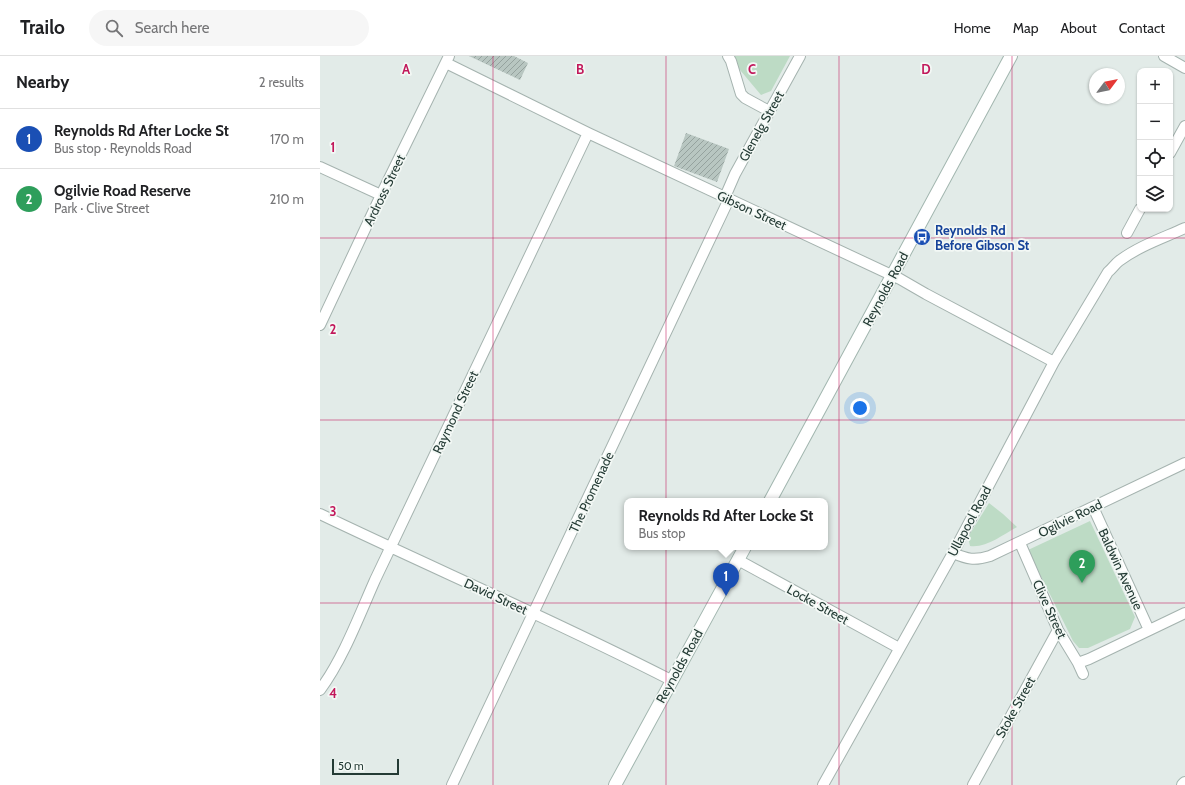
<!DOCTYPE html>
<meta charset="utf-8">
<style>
body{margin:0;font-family:Cabin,sans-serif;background:#f6f6f6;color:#202124}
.controls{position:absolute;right:12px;top:12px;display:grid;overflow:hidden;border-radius:8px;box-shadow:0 1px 3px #0004}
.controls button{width:36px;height:36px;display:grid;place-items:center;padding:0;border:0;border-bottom:1px solid #e0e0e0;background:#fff;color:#202124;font:20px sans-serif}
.compass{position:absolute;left:769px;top:12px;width:36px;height:36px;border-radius:50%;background:#fff;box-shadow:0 1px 3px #0004;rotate:58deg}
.scale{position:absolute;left:12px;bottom:10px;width:67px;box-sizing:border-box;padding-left:4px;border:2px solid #243b35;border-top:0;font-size:11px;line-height:14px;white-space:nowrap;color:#243b35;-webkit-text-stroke:3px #f3f8f5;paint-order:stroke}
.you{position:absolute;left:540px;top:352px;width:14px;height:14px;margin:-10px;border:3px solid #fff;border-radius:50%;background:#1a73e8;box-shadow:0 0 0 6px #1a73e833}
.badge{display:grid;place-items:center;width:26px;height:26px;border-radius:50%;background:#b45309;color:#fff;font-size:13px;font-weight:700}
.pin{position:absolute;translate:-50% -33px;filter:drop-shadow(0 1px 2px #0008)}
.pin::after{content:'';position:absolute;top:21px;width:14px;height:12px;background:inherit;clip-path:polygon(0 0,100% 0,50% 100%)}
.popup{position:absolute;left:304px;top:442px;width:204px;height:52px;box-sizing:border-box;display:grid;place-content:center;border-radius:8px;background:#fff;filter:drop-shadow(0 1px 3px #0005);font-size:13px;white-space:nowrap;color:#757577}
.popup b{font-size:15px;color:#202124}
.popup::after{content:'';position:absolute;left:50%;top:100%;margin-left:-8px;border:8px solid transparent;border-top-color:#fff}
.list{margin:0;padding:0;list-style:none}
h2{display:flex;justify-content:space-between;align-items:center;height:52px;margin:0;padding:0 16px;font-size:17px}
h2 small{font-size:13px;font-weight:400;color:#757577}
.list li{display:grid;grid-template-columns:26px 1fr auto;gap:12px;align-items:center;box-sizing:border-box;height:60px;padding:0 16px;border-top:1px solid #e0e0e0}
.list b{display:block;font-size:15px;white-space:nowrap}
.list p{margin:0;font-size:13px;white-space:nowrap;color:#757577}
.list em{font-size:13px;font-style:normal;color:#757577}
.icon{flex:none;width:22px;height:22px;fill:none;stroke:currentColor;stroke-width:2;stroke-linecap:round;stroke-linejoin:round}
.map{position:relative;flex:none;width:865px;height:729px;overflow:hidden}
header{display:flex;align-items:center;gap:24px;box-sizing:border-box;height:56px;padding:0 20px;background:#fff;border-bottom:1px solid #e0e0e0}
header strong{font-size:19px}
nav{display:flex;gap:22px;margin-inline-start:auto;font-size:14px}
.search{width:280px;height:36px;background:#f6f6f6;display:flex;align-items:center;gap:10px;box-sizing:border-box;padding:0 14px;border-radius:22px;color:#757577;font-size:15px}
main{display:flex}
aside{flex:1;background:#fff}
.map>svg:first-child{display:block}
</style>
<header>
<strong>Trailo</strong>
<div class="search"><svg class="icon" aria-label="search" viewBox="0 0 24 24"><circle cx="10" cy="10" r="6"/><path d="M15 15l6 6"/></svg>Search here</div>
<nav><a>Home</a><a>Map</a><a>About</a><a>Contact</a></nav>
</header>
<main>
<aside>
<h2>Nearby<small>2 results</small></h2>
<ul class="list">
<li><span class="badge" style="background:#1a4fb4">1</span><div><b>Reynolds Rd After Locke St</b><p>Bus stop · Reynolds Road</p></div><em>170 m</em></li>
<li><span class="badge" style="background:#2e9e5b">2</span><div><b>Ogilvie Road Reserve</b><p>Park · Clive Street</p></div><em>210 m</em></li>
</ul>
</aside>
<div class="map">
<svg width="865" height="729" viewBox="0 0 865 729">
<defs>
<pattern id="building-hatch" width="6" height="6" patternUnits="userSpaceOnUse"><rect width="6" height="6" fill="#b8c6c1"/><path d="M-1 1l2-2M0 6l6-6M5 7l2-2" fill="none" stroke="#95a29e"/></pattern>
</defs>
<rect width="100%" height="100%" fill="#e2ebe8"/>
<!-- park -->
<path fill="#bddbc5" d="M411,0H470L451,35L441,39L415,8Z
M669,447L683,458L697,471C682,479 667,492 650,490L648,481Z
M770,465L815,561L810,573L768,592H759L753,585L708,494Z"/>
<!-- building -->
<path fill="url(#building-hatch)" d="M149,0H194L208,7L200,24Z
M366,77L409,93L397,126L354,110Z"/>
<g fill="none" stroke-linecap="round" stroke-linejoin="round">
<!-- street casing -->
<g stroke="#a5b3af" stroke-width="12">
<path id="street" d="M408,0L411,5L421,38L425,42L449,55
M844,0L865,12
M126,7L268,77L580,223L606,238L734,306
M850,97L865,70
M0,111L61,139
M405,141L415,118L480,0
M807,177L820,153
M0,269L61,139L129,0
M773,451L829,574
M0,458C117,514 236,565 351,624
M700,487L738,574L758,607L763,618
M633,497C647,503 654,505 670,500L865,407
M418,504L579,592
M758,607L769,603L865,557
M0,634C23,603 39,560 55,524L268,77
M132,729L409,143
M503,729L633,497L734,306L788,216C792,213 795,208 799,205C819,190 843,182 865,172
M653,729L738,574"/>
</g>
<!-- secondary casing -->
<g stroke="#a2b6af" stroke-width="14">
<path id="secondary" d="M450,445L691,0
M295,729L425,491
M863,729L865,727"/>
</g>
<!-- street -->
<use href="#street" stroke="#fff" stroke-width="10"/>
<!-- secondary -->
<use href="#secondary" stroke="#fff" stroke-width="12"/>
</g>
<!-- grid -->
<path fill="none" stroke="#c2185b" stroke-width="1" stroke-opacity="0.55" d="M173,0V729M346,0V729M519,0V729M692,0V729M0,182H865M0,364H865M0,547H865"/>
<!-- icons -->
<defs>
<g id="bus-disc" transform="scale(0.9)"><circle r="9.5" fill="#1a4fb4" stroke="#f3f8f5"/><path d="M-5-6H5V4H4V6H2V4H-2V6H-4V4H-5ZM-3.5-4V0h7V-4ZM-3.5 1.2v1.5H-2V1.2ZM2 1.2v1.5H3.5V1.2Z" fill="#fff"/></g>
</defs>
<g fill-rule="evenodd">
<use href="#bus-disc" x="602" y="181"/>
</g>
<g text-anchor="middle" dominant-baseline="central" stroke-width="3.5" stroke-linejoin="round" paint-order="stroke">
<!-- street labels -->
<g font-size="13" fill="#243b35" stroke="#f3f8f5">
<text transform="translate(441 70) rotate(-61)">Glenelg Street</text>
<text transform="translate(64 134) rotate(-64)">Ardross Street</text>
<text transform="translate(432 154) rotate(25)">Gibson Street</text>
<text transform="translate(565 233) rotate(-62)">Reynolds Road</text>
<text transform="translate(135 356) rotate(-65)">Raymond Street</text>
<text transform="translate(271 436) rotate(-65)">The Promenade</text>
<text transform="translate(750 462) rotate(-26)">Ogilvie Road</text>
<text transform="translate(649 465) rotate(-62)">Ullapool Road</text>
<text transform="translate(801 513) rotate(65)">Baldwin Avenue</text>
<text transform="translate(176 540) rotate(25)">David Street</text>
<text transform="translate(498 548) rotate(29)">Locke Street</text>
<text transform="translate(730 553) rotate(65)">Clive Street</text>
<text transform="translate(359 610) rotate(-61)">Reynolds Road</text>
<text transform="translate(695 651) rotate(-61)">Stoke Street</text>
</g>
<!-- transit labels -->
<g font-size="13" font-weight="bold" fill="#164399" stroke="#f3f8f5" text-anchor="start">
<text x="615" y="174">Reynolds Rd<tspan x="615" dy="15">Before Gibson St</tspan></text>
</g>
</g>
<g font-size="13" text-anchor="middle" font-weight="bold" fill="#c2185b" stroke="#f3f8f5" stroke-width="3.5" stroke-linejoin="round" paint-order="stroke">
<text x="86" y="18">A</text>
<text x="260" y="18">B</text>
<text x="432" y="18">C</text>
<text x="606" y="18">D</text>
<text x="13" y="96">1</text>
<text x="13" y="278">2</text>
<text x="13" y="460">3</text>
<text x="13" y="642">4</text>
</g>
</svg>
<div class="controls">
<button>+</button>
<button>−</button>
<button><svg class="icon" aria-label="locate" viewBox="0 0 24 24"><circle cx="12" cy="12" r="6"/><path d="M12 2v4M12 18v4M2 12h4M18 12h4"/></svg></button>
<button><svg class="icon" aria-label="layers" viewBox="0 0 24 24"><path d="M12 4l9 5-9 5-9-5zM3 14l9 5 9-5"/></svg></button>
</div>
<svg class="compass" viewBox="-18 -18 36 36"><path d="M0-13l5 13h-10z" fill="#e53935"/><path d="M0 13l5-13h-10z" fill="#757577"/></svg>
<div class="scale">50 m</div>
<div class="you"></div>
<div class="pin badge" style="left:406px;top:540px;background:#1a4fb4">1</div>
<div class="popup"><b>Reynolds Rd After Locke St</b>Bus stop</div>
<div class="pin badge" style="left:762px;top:527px;background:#2e9e5b">2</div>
</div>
</main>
